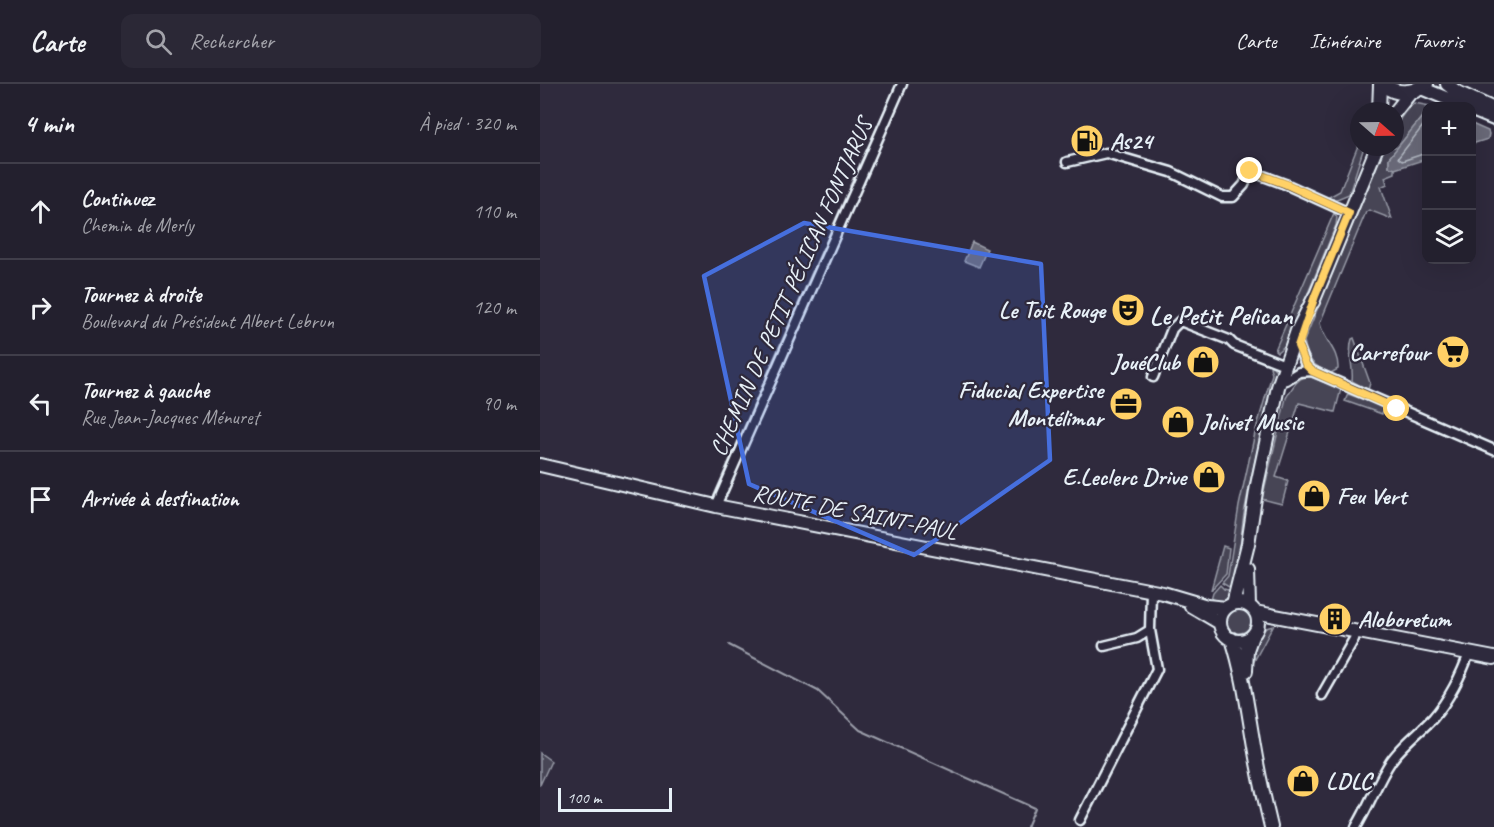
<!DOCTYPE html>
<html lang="fr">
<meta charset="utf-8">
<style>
body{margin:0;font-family:Caveat,sans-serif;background:#2b2836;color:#f1f3f6}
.controls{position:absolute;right:18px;top:18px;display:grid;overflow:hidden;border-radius:12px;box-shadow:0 6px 24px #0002}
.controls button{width:54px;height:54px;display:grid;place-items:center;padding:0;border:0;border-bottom:2px solid #403e4a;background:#23202e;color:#f1f3f6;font:30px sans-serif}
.compass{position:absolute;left:810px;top:18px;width:54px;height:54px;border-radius:50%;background:#23202e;box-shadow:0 6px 24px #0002;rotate:110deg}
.scale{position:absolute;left:18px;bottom:15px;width:114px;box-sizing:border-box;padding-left:6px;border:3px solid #e8f1f8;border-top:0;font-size:16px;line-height:21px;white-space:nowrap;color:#e8f1f8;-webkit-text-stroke:4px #2f2a3d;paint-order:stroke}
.stop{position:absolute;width:18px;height:18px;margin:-14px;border:4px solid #ffd166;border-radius:50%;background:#fff}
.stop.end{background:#ffd166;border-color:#fff;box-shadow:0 2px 6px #0008}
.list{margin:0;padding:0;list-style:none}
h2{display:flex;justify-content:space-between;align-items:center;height:78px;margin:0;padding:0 24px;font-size:26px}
h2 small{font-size:20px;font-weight:400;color:#a3a3aa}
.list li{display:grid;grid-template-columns:39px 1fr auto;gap:18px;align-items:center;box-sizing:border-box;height:96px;padding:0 24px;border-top:2px solid #403e4a}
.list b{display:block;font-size:22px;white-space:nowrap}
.list p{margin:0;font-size:20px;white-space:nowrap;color:#a3a3aa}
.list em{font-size:20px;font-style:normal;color:#a3a3aa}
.icon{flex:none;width:33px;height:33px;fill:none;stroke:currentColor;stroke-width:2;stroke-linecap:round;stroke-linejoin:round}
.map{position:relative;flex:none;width:954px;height:743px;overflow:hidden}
header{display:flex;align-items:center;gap:36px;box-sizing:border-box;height:84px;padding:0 30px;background:#23202e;border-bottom:2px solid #403e4a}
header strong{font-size:28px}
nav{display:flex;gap:33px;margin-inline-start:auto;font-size:21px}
.search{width:420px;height:54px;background:#2b2836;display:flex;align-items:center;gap:15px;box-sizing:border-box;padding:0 21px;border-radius:12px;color:#a3a3aa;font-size:22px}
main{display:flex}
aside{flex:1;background:#23202e}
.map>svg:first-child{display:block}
</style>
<header>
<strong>Carte</strong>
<div class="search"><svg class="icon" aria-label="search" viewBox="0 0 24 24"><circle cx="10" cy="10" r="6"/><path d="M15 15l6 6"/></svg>Rechercher</div>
<nav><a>Carte</a><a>Itinéraire</a><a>Favoris</a></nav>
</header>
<main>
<aside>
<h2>4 min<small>À pied · 320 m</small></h2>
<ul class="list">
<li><svg class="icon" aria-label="ahead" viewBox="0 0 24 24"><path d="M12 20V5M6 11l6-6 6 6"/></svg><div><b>Continuez</b><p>Chemin de Merly</p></div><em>110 m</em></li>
<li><svg class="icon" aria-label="right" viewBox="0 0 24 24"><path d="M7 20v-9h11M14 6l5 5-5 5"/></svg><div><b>Tournez à droite</b><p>Boulevard du Président Albert Lebrun</p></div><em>120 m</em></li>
<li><svg class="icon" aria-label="left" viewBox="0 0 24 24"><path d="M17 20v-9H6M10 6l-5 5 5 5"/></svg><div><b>Tournez à gauche</b><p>Rue Jean-Jacques Ménuret</p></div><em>90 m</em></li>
<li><svg class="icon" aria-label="arrive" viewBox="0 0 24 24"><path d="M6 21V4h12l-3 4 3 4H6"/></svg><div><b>Arrivée à destination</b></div></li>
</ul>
</aside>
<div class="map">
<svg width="954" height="743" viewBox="0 0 954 743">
<rect width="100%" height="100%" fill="#2f2a3d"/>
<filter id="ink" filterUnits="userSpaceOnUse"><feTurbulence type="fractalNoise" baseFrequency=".0167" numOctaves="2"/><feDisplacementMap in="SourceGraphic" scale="12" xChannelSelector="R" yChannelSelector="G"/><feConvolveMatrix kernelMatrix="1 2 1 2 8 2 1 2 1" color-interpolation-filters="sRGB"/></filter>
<g filter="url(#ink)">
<!-- green -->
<path fill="#464455" stroke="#979aa6" stroke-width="1.5" d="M874,19L890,22H886V28L849,74V83L855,85V89L845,93L847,100L841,103L852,135L829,126L826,128L780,239C783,256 799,266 798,285L791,289C773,282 768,277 764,257L845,63H855C855,42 858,33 874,19Z
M819,59V63H824L809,110L797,115L787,114L800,107Z
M794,129L797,133L796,141L747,260L737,268L735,266Z
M814,254L830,299L828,306L812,297C814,283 807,269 812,255Z
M732,282L736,286V293C724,338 712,384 704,430C700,454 700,479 694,503H689L682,499L688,492L699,422L715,349L732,290L730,283Z
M768,292L801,305L795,328L759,319L736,393L748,397L742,420L722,415L746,314C752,304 757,294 768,292Z
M808,310L844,323L842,330L805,317Z
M683,462L689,464L686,490L671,506Z
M680,501L684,505L692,507C687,518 681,518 670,520L673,509Z
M687 537a12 12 0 1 1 24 0a12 12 0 1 1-24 0Z
M733,542L712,581L711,562L726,544Z
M0,669L11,677L0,701Z"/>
<!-- water -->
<path fill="#696978" stroke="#9c9fab" stroke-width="1.5" d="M886,28V75L855,85L849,83V74Z
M932,40L948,47L949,50L948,55L932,60Z
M432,158L447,165L439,183L424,177Z"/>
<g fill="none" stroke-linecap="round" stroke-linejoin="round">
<!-- shore -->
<path stroke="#b5bbc5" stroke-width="1.5" d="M886,38L858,74L862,77L886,69"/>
<!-- stream -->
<path stroke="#9c9fab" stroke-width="2" d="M310,102L357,0
M286,158L307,110
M226,293L283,164
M174,412L224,298
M189,561L278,607L320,646L495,724L487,743"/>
<!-- street casing -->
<g stroke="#e8f1f8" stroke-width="13">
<path id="street" d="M527,78L566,69L631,88L682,113H693L704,101L710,87L745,100L809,129
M758,262L766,281L772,287L954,366
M613,293L632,245L640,237L689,256L694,261L745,281
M746,296L759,288L772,287
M176,422L362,0
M564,562L597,554L610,546
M782,611L814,555L816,548
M540,736L617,585L610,546L611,507
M816,743C829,722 837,698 851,677C862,661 880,648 893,634C908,617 922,590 929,569"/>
</g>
<!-- secondary casing -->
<g stroke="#e8f1f8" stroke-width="16">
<path id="secondary" d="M907,0L917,8L954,25
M881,4L925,22
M932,26L954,35
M839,27L840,0
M855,28L871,8
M773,218L837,63
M0,381L176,422L623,509L667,522L686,524
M708,485L709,522
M680 538a19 19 0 1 1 38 0a19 19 0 1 1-38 0Z
M693,520L708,460L717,401L738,303L757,247L775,212
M651,522L680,539
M715,528L954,574
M692,555C705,595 709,637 717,679C721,700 726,722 731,743
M706,587L707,566L712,552"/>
</g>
<!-- primary casing -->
<g stroke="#e8f1f8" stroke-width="18">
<path id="primary" d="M843,0C856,11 872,11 886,0"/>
</g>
<!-- street -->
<use href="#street" stroke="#2f2a3d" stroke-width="8"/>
<!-- secondary -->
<use href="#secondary" stroke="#2f2a3d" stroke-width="12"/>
<!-- primary -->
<use href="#primary" stroke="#2f2a3d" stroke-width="14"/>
</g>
</g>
<g fill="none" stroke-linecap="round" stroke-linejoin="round" filter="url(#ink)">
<!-- route -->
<path stroke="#ffd166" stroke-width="8" d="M710,87L746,100L809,129L775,212L758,262L766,281L772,287L857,325"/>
</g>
<!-- marked area -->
<path fill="#466fde" fill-opacity="0.2" stroke="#466fde" stroke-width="4.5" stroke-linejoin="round" d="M264,139L501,180L510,376L374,471L209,400L164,192Z"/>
<!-- icons -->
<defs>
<g id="fuel-disc" transform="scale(1.725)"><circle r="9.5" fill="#ffd166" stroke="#2f2a3d"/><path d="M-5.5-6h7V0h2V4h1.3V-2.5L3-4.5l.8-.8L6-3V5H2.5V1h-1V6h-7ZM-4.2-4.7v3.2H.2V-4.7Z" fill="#111"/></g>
<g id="theatre-disc" transform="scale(1.725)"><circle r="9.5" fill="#ffd166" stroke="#2f2a3d"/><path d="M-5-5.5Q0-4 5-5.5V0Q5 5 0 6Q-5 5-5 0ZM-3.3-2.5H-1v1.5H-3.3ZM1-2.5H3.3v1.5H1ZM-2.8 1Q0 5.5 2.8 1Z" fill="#111"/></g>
<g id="supermarket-disc" transform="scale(1.725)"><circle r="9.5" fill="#ffd166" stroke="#2f2a3d"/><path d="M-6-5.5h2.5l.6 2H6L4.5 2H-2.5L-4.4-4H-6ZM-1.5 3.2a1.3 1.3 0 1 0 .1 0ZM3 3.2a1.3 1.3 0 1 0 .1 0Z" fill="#111"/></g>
<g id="shop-disc" transform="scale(1.725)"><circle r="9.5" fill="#ffd166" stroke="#2f2a3d"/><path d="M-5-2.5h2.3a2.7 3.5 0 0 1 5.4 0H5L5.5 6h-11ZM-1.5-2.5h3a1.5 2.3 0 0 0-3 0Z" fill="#111"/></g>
<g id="office-disc" transform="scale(1.725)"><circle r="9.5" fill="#ffd166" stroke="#2f2a3d"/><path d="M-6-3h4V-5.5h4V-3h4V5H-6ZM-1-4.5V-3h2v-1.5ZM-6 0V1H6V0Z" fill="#111"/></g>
<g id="building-disc" transform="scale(1.725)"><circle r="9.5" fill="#ffd166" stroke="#2f2a3d"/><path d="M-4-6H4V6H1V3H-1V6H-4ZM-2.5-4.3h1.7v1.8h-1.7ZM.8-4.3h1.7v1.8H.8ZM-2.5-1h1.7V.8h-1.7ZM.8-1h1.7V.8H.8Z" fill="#111"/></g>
</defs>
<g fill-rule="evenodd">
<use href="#fuel-disc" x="547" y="57"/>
<use href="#theatre-disc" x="588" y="226"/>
<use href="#supermarket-disc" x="913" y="268"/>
<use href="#shop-disc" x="663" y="278"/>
<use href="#office-disc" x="586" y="320"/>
<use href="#shop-disc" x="638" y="338"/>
<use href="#shop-disc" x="669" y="393"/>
<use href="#shop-disc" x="774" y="412"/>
<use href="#building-disc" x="795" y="535"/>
<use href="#shop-disc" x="763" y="697"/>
</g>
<g text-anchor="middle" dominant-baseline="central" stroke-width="4.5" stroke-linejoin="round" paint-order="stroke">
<!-- poi labels -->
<g font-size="24" font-weight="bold" fill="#e8f1f8" stroke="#2f2a3d" text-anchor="start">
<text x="570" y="57">As24</text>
<text x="565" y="226" text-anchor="end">Le Toit Rouge</text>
<text x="890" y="268" text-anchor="end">Carrefour</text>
<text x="640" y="278" text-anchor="end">JouéClub</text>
<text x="563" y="306" text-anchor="end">Fiducial Expertise<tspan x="563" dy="28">Montélimar</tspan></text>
<text x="661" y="338">Jolivet Music</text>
<text x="646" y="393" text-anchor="end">E.Leclerc Drive</text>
<text x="797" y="412">Feu Vert</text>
<text x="818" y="535">Aloboretum</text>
<text x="786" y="697">LDLC</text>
</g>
<!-- street labels -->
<g font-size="24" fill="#e8f1f8" stroke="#2f2a3d">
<text transform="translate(251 203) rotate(-66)">CHEMIN DE PETIT PÉLICAN FONTJARUS</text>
<text transform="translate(315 428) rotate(11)">ROUTE DE SAINT-PAUL</text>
</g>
<!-- quarter labels -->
<g font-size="27" font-weight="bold" fill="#e8f1f8" stroke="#2f2a3d">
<text x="681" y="231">Le Petit Pelican</text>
</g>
</g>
</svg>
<div class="controls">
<button>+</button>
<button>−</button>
<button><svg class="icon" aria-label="layers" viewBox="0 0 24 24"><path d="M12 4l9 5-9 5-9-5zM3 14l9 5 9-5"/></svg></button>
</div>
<svg class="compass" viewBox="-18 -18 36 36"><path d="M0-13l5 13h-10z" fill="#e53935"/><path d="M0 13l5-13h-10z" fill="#a3a3aa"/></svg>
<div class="scale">100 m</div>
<div class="stop" style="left:857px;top:325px"></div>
<div class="stop end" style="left:710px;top:87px"></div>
</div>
</main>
